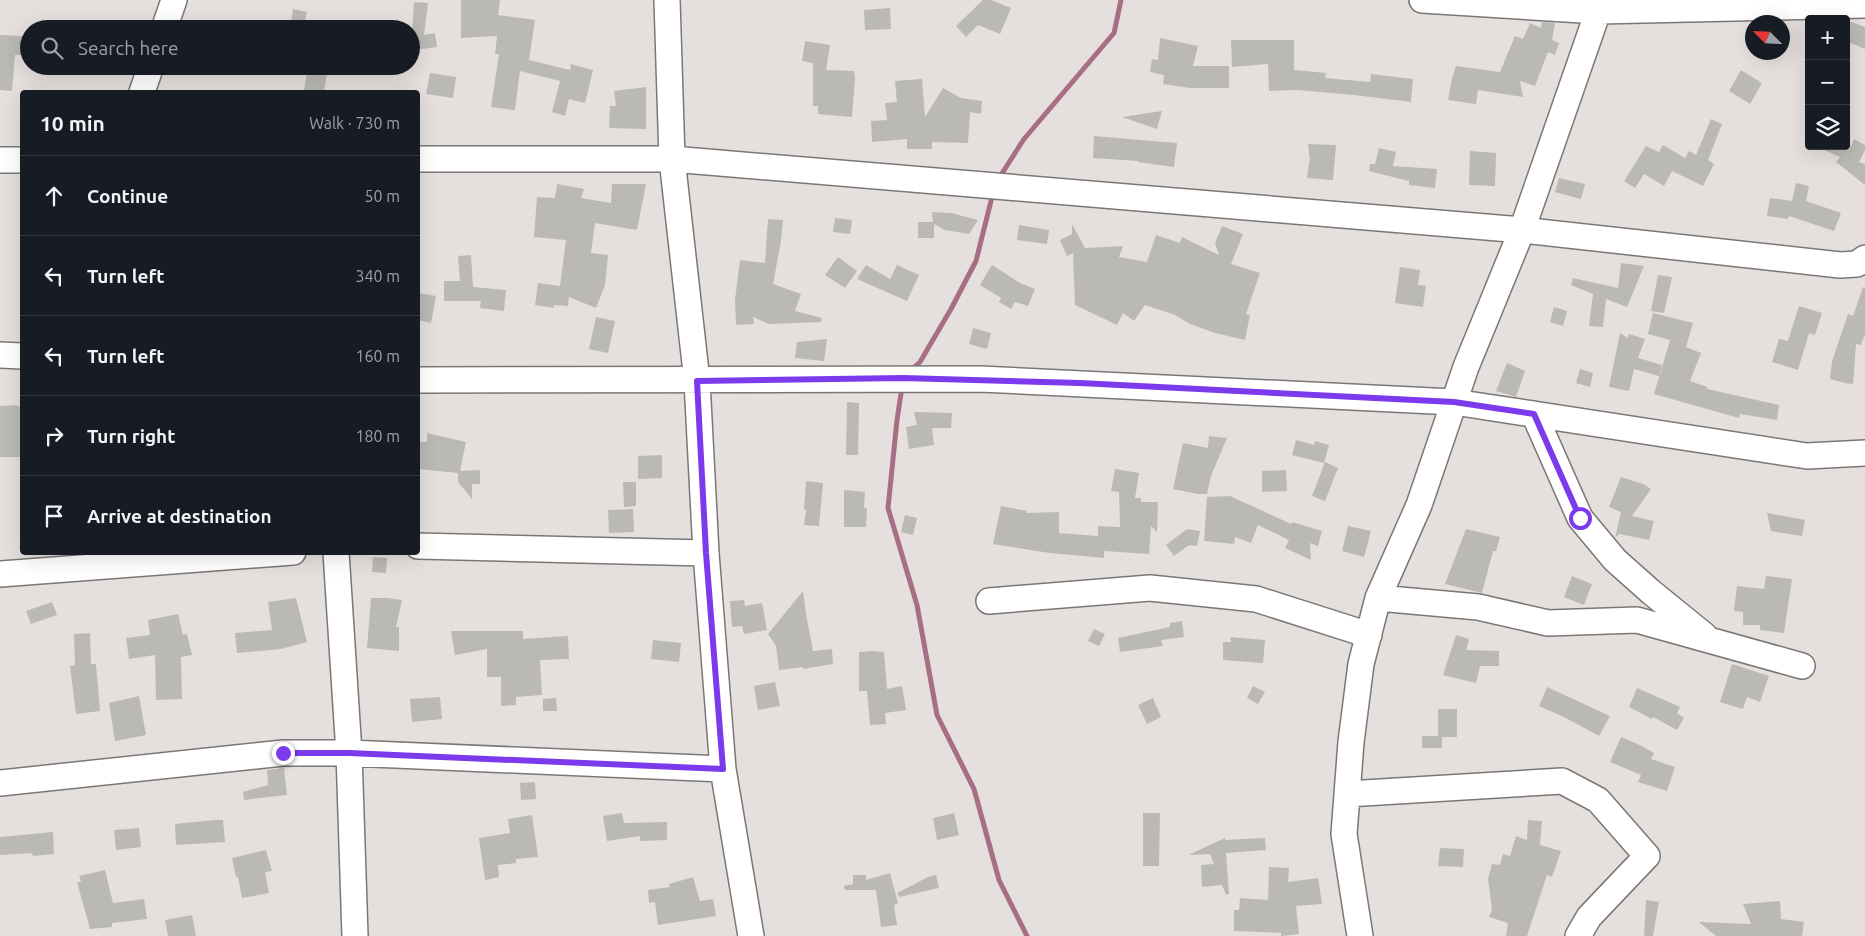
<!DOCTYPE html>
<meta charset="utf-8">
<style>
body{margin:0;font-family:Ubuntu,sans-serif;background:#20242c;color:#f1f3f6}
.controls{position:absolute;right:15px;top:15px;display:grid;overflow:hidden;border-radius:5px;box-shadow:0 5px 20px #0002}
.controls button{width:45px;height:45px;display:grid;place-items:center;padding:0;border:0;border-bottom:1px solid #363941;background:#171b24;color:#f1f3f6;font:25px sans-serif}
.compass{position:absolute;left:1745px;top:15px;width:45px;height:45px;border-radius:50%;background:#171b24;box-shadow:0 5px 20px #0002;rotate:294deg}
.stop{position:absolute;width:15px;height:15px;margin:-11px;border:4px solid #7c3aed;border-radius:50%;background:#fff}
.stop.end{background:#7c3aed;border-color:#fff;box-shadow:0 1px 5px #0008}
.list{margin:0;padding:0;list-style:none}
h2{display:flex;justify-content:space-between;align-items:center;height:65px;margin:0;padding:0 20px;font-size:21px}
h2 small{font-size:16px;font-weight:400;color:#9ea1a6}
.list li{display:grid;grid-template-columns:32px 1fr auto;gap:15px;align-items:center;box-sizing:border-box;height:80px;padding:0 20px;border-top:1px solid #363941}
.list b{display:block;font-size:19px;white-space:nowrap}
.list em{font-size:16px;font-style:normal;color:#9ea1a6}
.icon{flex:none;width:28px;height:28px;fill:none;stroke:currentColor;stroke-width:2;stroke-linecap:round;stroke-linejoin:round}
.map{position:relative;flex:none;width:1865px;height:936px;overflow:hidden}
.search{position:absolute;background:#171b24;box-shadow:0 5px 20px #0002;left:20px;top:20px;width:400px;height:55px;display:flex;align-items:center;gap:12px;box-sizing:border-box;padding:0 18px;border-radius:28px;color:#9ea1a6;font-size:19px}
.panel{position:absolute;background:#171b24;box-shadow:0 5px 20px #0002;left:20px;top:90px;width:400px;height:465px;border-radius:5px}
.map>svg:first-child{display:block}
</style>
<div class="map">
<svg width="1865" height="936" viewBox="0 0 1865 936">
<rect width="100%" height="100%" fill="#e5e0de"/>
<g fill="none" stroke-linecap="round" stroke-linejoin="round">
<!-- stream -->
<path stroke="#a86e85" stroke-width="5" d="M999,178L1024,139L1114,33L1121,0
M910,371L920,362L951,309L976,261L993,193
M902,387L897,420L888,508L917,605L937,715L974,789L999,880L1027,936"/>
</g>
<!-- building -->
<path fill="#bbb9b5" d="M461,0H500L498,15L535,20L529,60L570,70L571,64L593,70L585,103L569,99L565,116L552,112L560,81L520,71L515,110L491,107L499,54H495L497,36L461,38Z
M983,0H991L1011,8L1000,34L978,25L966,37L956,26Z
M414,2L428,3L424,35L435,33L437,47L422,49L411,48Z
M890,8L891,29L865,30L864,10Z
M293,9L307,12L304,24L291,22Z
M1846,20L1865,27V49L1846,41Z
M1542,22L1555,23L1552,40L1559,43L1555,55L1548,52L1535,86L1520,81L1523,97L1478,90L1476,104L1448,100L1452,78L1456,66L1500,72L1515,36L1523,39L1530,23L1541,28Z
M0,35L22,36V55H15L12,91L0,90Z
M1160,38L1198,46L1193,66H1229V88H1190L1163,84L1164,75L1150,72L1152,59L1158,60Z
M1231,40H1294V70L1326,73L1325,78L1370,82L1371,74L1413,79L1411,102L1354,95L1297,90L1269,91L1268,64L1232,67Z
M805,41L830,45L826,70L854,71L855,78L852,117L818,114V106H813V63L802,61Z
M1741,70L1762,83L1750,104L1729,91Z
M307,71L327,73L324,92H304Z
M430,73L456,77L453,98L426,94Z
M922,79L925,117L943,88L961,98L982,101L981,114L970,112L968,143L932,142V149H907V139L872,142L871,121L887,120L885,103L897,102L895,81Z
M646,87V129L609,128L610,106H616L614,91Z
M1162,111L1157,129L1122,117Z
M1711,119L1722,124L1708,160L1714,164L1703,186L1672,171L1664,186L1644,174L1635,188L1624,181L1646,146L1659,152L1663,145L1685,158L1689,151L1696,155Z
M1094,136L1177,143L1174,167L1138,162V161L1093,158Z
M1854,139L1865,145V150L1859,162L1865,164V185L1836,162L1840,157L1815,146H1851Z
M1308,144L1336,145L1333,180L1307,178L1309,162H1310Z
M1379,148L1396,152L1393,166L1437,169L1435,188L1409,185V181L1369,171L1370,164H1375Z
M1470,151L1496,153L1495,186L1469,185Z
M1559,178L1585,184L1581,199L1555,192Z
M1796,183L1809,186L1806,201L1841,213L1834,231L1789,216L1788,219L1767,216L1770,198L1792,201Z
M557,184L584,189L581,198L611,203L612,184H646L637,230L595,223L591,253L608,255L605,285L596,308L569,297L568,306L554,305V308L535,305L538,283L560,286L566,240L534,237L537,197L555,198Z
M932,212L951,213L978,220L969,234L945,230L934,224V238H918V222H933Z
M835,218L852,220L850,234L833,232Z
M768,219L783,220L781,241L773,284L801,294L795,311L822,318L821,322L769,324L753,317L754,324L736,325L735,300L740,260L765,263Z
M1072,224L1085,248L1123,246L1119,257L1147,262L1156,235L1180,243L1182,237L1219,255L1215,243L1222,226L1243,234L1231,264L1260,273L1246,314L1250,315L1245,340L1215,333L1190,324L1175,315L1145,305L1134,321L1123,313L1117,325L1075,305L1073,253L1067,256L1060,240L1072,234Z
M1019,225L1049,230L1047,244L1017,240Z
M471,255L473,287L506,290L504,311L480,308L481,301H444V281H460L458,256Z
M838,257L857,271L845,288L825,275Z
M1621,263L1644,266L1627,307L1606,299L1603,327L1589,326L1593,294L1571,285L1573,278L1618,288Z
M866,265L890,279L897,265L919,275L907,301L857,279Z
M992,265L1020,283L1035,289L1028,306L1015,302L1011,309L999,302L1001,298L980,285Z
M1400,267L1420,270L1418,285L1426,286L1423,307L1395,303Z
M1658,275L1672,277L1664,313L1651,311Z
M1863,287L1865,288V334L1861,345L1856,344L1853,384L1845,383L1830,379L1832,361L1848,314L1853,316Z
M418,293L436,296L431,323L418,320Z
M1799,306L1822,313L1815,335L1809,333L1798,370L1772,362L1779,339L1788,341Z
M1554,307L1567,311L1563,326L1550,322Z
M1653,313L1693,323L1686,347L1701,353L1690,381L1707,387V389L1779,405L1777,420L1740,414L1739,418L1654,394L1670,340L1648,334Z
M596,317L615,321L608,353L589,349Z
M973,328L991,333L987,349L969,344Z
M1620,333L1628,338L1629,334L1645,339L1638,358L1662,365L1659,376L1634,369L1629,391L1609,387Z
M827,339L824,361L795,358L797,342Z
M1507,363L1525,371L1516,397L1496,391Z
M1580,369L1593,373L1590,387L1576,383Z
M847,402L859,403L858,455H846Z
M17,405V406L22,407V457H0V406Z
M914,412L952,413L951,428H932L934,445L909,449L906,427L917,425Z
M427,433L466,442L460,471L480,470V484H472V499L458,482V473L418,469V442H427Z
M1209,436L1227,438L1211,476L1207,494H1198L1173,489L1183,443L1208,448Z
M1296,440L1314,445L1315,441L1329,445L1324,463L1292,455Z
M662,455V478L638,479V456Z
M1325,462L1338,468L1325,501L1312,496Z
M1115,469L1139,473L1135,498H1141V502H1158L1157,532L1151,526L1149,554L1104,551V558L1050,553L993,544L1001,506L1027,511L1026,513L1059,512V533L1098,536V526L1120,527L1119,492L1111,491Z
M1286,470L1287,491L1262,492V471Z
M1621,477L1643,484L1651,489L1632,516L1654,521L1649,540L1619,534L1615,538L1621,512L1609,507Z
M806,481L823,483L819,526L804,525L806,510L804,509Z
M623,482H636V506L624,507Z
M844,490L865,492L864,508H867L866,527H844Z
M1230,496L1291,524L1292,522L1322,531L1318,546L1310,543L1311,560L1285,548L1289,540L1258,525L1251,543L1235,537L1234,544L1204,541L1207,497Z
M633,509L634,532L609,533L608,510Z
M1767,513L1805,520L1802,536L1771,531Z
M905,515L917,518L913,535L901,532Z
M1348,526L1371,531L1364,557L1342,551Z
M1187,529L1200,531L1197,546L1189,545L1174,556L1166,545Z
M1466,529L1500,537L1496,551H1493L1482,593L1445,584Z
M373,557L387,558L386,573L372,572Z
M1572,576L1592,584L1584,605L1564,597Z
M1766,576L1792,579L1784,633L1760,630V625H1743V612L1734,611L1737,586L1764,589Z
M803,591L806,614L813,651L832,649L833,664L803,669V667L779,670L776,646L768,634Z
M296,598L307,642L281,649L237,653L235,633L272,630L268,602Z
M371,598H388L402,600L396,627H399V651L367,648Z
M744,600L745,606L762,603L767,630L744,634L742,626L732,627L730,601Z
M52,602L57,615L31,624L26,611Z
M178,614L183,635L187,634L192,655L181,657L182,699L156,700L155,655L129,659L126,638L150,635L148,620Z
M1182,621L1184,637L1161,640L1163,646L1120,652L1118,638L1170,627V623Z
M1094,629L1105,634L1099,646L1088,641Z
M451,631H523V639L568,636L569,659L540,660L542,695L516,697V705L501,706V677H487V649L455,655Z
M90,633L91,664H96L100,711L76,714L70,666L75,665L74,634Z
M1456,635L1469,639L1466,650L1499,651V666H1480L1476,683L1443,675Z
M1230,637L1265,640L1263,663L1223,660V642H1231Z
M653,640L681,643L679,662L651,659Z
M871,651L884,652L887,689L902,686L906,710L885,713L886,724L870,725L867,691H859V652Z
M1732,664L1769,676L1760,702L1747,697L1743,709L1720,702Z
M775,682L780,706L758,710L754,686Z
M1253,686L1265,692L1258,704L1247,698Z
M1547,687L1610,716L1599,736L1564,717L1539,706Z
M1637,688L1680,707L1677,713L1684,718L1677,730L1653,717L1652,719L1629,707Z
M139,696L146,735L115,741L109,703Z
M440,697L442,719L412,722L410,699Z
M556,698L557,711H543V699Z
M1153,698L1161,717L1147,724L1138,705Z
M1438,709H1457V737H1442V748H1422V736H1438Z
M1621,737L1642,746L1654,753L1651,759L1675,767L1667,791L1638,782L1641,775L1610,762Z
M284,768L287,795L244,800L243,792L268,785L267,770Z
M535,782L536,799L521,800L520,783Z
M622,813L624,823L667,822V840L640,841V836L607,841L603,816Z
M954,813L959,835L937,840L933,818Z
M1143,813H1160L1159,866H1143Z
M532,815L538,857L516,859V863L498,865L499,877L485,880L479,838L510,833L508,819Z
M215,820H223L225,842L176,845L175,824Z
M1528,820L1542,821L1540,845L1561,851L1552,877L1547,875L1527,936H1506L1508,923L1489,917L1492,910L1488,879L1492,864L1500,865L1503,854L1510,856L1516,836L1527,840Z
M139,828L141,847L116,850L114,830Z
M53,832L54,854L33,856L32,853L0,855V837Z
M1225,838V840L1265,838L1266,850L1226,853L1229,894L1226,895L1222,885L1202,887L1201,865L1214,864L1210,854L1191,855L1190,854Z
M1440,848L1464,849L1463,867L1438,866Z
M266,850L272,871L265,872L269,893L242,898L238,877H236L232,858Z
M1269,867L1289,868L1288,882L1318,878L1322,904L1296,906L1299,934L1281,936V933L1234,931V910H1239L1240,898L1268,900Z
M105,870L113,903L144,899L147,919L112,923V927L90,929L77,882H81L79,876Z
M890,873L898,903L894,905L897,925L881,927L876,890H845L844,886L853,884V875H866V880Z
M936,875L939,888L899,897L897,893L928,877Z
M693,877L700,901L713,899L716,916L658,925L655,902L649,903L648,890L670,887L669,884Z
M1646,900L1659,902L1653,936H1644Z
M1780,901L1781,919L1804,922L1802,936H1716L1699,922L1751,924L1743,904Z
M192,915L196,936H168L165,920Z"/>
<g fill="none" stroke-linecap="round" stroke-linejoin="round">
<!-- minor casing -->
<g stroke="#7b7775" stroke-width="28">
<path id="minor" d="M667,0L672,159L697,381L706,553L723,769L751,936
M1422,0L1598,11L1865,5
M164,29L174,0
M142,92L151,66
M418,159H672L1522,230L1840,265L1857,264L1865,258
M0,160H22
M0,355L22,356
M418,380L980,379L1454,402L1807,456L1865,453
M1534,414L1580,518L1615,560L1651,592L1704,635
M418,546L706,553
M336,552L349,753L355,936
M0,574L293,552
M1378,598L1478,607L1548,623L1637,620L1802,666
M989,601L1150,588L1256,599L1369,635
M0,783L283,753H349L723,769
M1347,794L1562,781L1598,800L1647,856L1589,917L1578,936
M1360,936L1344,834L1351,742L1361,664L1378,598L1419,505L1466,367L1522,230L1602,0"/>
</g>
<!-- minor -->
<use href="#minor" stroke="#fff" stroke-width="25"/>
</g>
<g fill="none" stroke-linecap="round" stroke-linejoin="round">
<!-- route -->
<path stroke="#7c3aed" stroke-width="6" d="M283,753H349L723,769L706,553L697,381L903,378L1080,383L1454,402L1534,414L1580,518"/>
</g>
</svg>
<div class="controls">
<button>+</button>
<button>−</button>
<button><svg class="icon" aria-label="layers" viewBox="0 0 24 24"><path d="M12 4l9 5-9 5-9-5zM3 14l9 5 9-5"/></svg></button>
</div>
<svg class="compass" viewBox="-18 -18 36 36"><path d="M0-13l5 13h-10z" fill="#e53935"/><path d="M0 13l5-13h-10z" fill="#9ea1a6"/></svg>
<div class="stop" style="left:1580px;top:518px"></div>
<div class="stop end" style="left:283px;top:753px"></div>
<div class="search"><svg class="icon" aria-label="search" viewBox="0 0 24 24"><circle cx="10" cy="10" r="6"/><path d="M15 15l6 6"/></svg>Search here</div>
<section class="panel">
<h2>10 min<small>Walk · 730 m</small></h2>
<ul class="list">
<li><svg class="icon" aria-label="ahead" viewBox="0 0 24 24"><path d="M12 20V5M6 11l6-6 6 6"/></svg><div><b>Continue</b></div><em>50 m</em></li>
<li><svg class="icon" aria-label="left" viewBox="0 0 24 24"><path d="M17 20v-9H6M10 6l-5 5 5 5"/></svg><div><b>Turn left</b></div><em>340 m</em></li>
<li><svg class="icon" aria-label="left" viewBox="0 0 24 24"><path d="M17 20v-9H6M10 6l-5 5 5 5"/></svg><div><b>Turn left</b></div><em>160 m</em></li>
<li><svg class="icon" aria-label="right" viewBox="0 0 24 24"><path d="M7 20v-9h11M14 6l5 5-5 5"/></svg><div><b>Turn right</b></div><em>180 m</em></li>
<li><svg class="icon" aria-label="arrive" viewBox="0 0 24 24"><path d="M6 21V4h12l-3 4 3 4H6"/></svg><div><b>Arrive at destination</b></div></li>
</ul>
</section>
</div>
